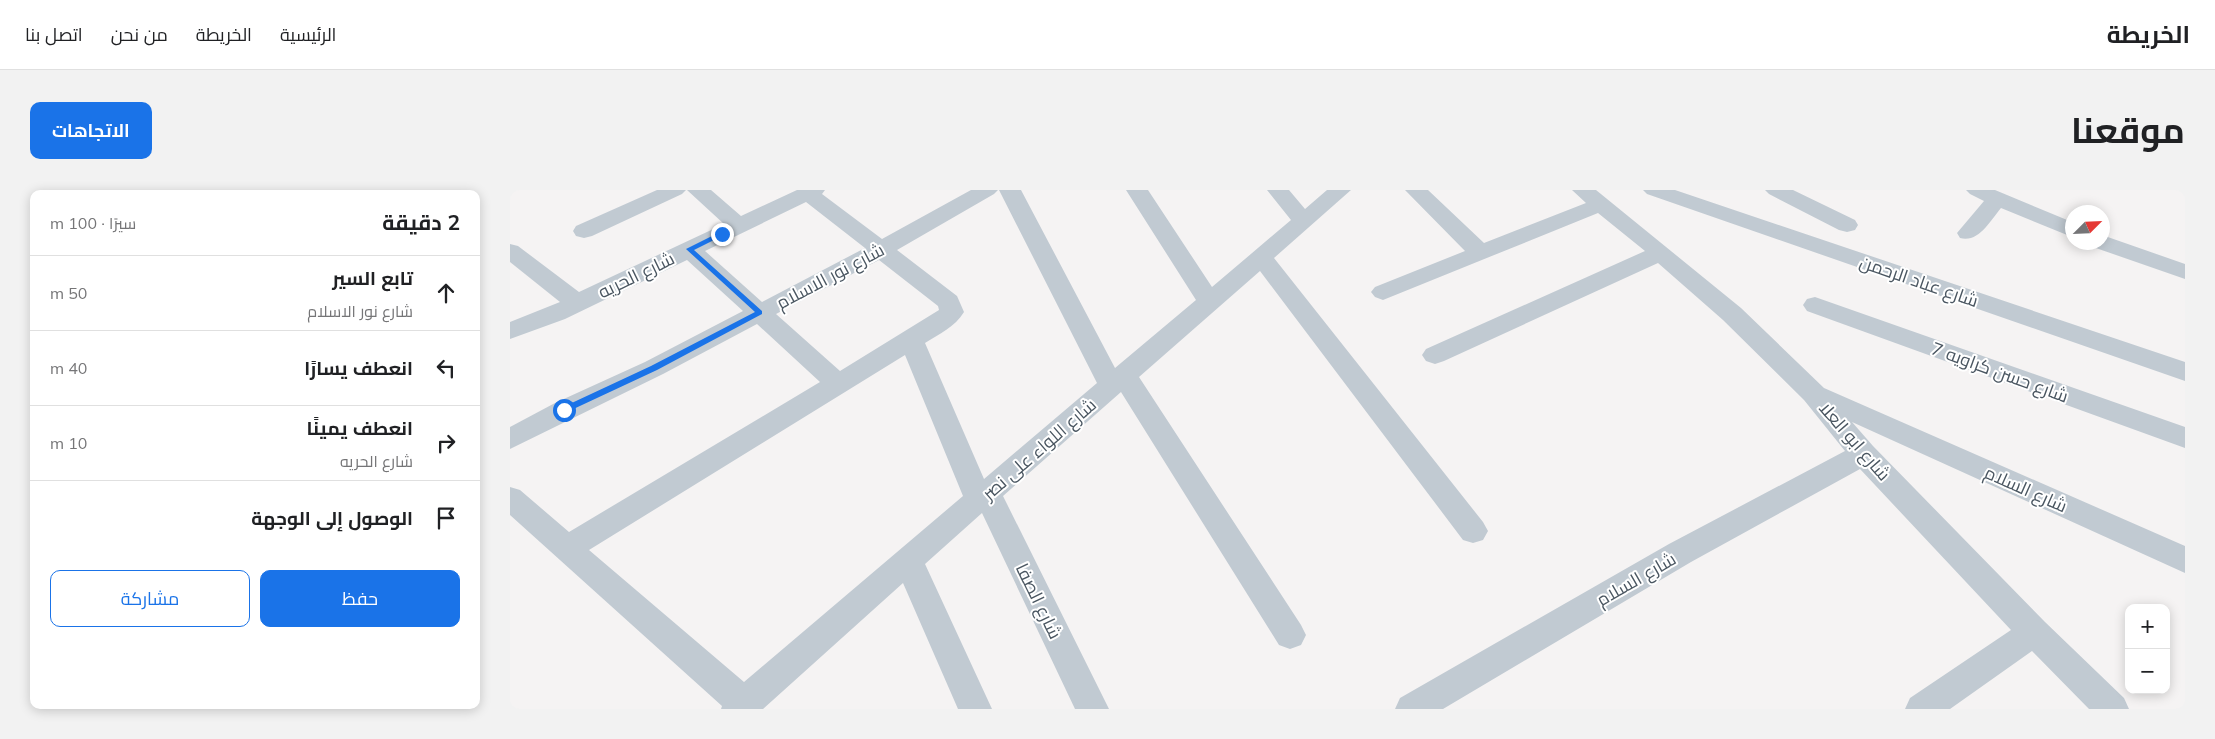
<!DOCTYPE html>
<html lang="ar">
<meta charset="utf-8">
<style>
body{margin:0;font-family:Mulish,Cairo,sans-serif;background:#f2f2f2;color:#202124;direction:rtl}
.controls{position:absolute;right:15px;bottom:15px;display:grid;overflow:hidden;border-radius:10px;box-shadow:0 2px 12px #0003}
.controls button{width:45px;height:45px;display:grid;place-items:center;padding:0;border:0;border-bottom:1px solid #e0e0e0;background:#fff;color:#202124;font:25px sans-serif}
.compass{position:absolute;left:1555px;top:15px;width:45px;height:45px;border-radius:50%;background:#fff;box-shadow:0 2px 12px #0003;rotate:66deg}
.stop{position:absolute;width:15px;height:15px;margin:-11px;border:4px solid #1a73e8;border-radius:50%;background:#fff}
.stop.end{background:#1a73e8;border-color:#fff;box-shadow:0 1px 5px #0008}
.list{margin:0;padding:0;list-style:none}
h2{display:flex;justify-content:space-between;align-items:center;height:65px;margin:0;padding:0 20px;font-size:21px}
h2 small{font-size:16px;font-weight:400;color:#757577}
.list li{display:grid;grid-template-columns:32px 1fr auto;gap:15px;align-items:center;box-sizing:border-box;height:75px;padding:0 20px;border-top:1px solid #e0e0e0}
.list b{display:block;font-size:19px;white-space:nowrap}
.list p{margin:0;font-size:16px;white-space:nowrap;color:#757577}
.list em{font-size:16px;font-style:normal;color:#757577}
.actions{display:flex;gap:10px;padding:15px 20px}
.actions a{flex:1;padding:11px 0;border:1px solid #1a73e8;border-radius:10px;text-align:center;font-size:18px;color:#1a73e8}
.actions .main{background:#1a73e8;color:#fff}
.icon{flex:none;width:28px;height:28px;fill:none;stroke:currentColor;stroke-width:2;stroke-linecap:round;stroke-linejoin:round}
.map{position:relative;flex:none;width:1675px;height:519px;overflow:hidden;direction:ltr;border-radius:10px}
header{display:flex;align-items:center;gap:30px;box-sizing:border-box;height:70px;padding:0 25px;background:#fff;border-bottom:1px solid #e0e0e0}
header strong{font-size:24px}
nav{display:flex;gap:28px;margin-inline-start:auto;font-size:18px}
.intro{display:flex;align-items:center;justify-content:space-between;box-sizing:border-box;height:120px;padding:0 30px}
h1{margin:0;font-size:35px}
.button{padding:12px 22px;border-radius:10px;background:#1a73e8;color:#fff;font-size:18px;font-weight:700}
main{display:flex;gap:30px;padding:0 30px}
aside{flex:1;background:#fff;border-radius:10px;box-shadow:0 2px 12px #0003}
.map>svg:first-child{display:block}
</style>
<header>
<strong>الخريطة</strong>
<nav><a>الرئيسية</a><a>الخريطة</a><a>من نحن</a><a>اتصل بنا</a></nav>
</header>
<div class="intro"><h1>موقعنا</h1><a class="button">الاتجاهات</a></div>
<main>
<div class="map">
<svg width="1675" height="519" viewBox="0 0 1675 519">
<rect width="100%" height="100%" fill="#f5f3f3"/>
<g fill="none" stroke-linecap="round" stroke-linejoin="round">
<!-- minor -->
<path fill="#c1cad2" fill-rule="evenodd" d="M147,0H176L172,4L82,46L74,48L66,46L63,41L66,36Z
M177,0H201L231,26L287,0H315L312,4L372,49L461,0H488L484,4L387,60L447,106L454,122C445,137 429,144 415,153L474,289L587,193L489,0H511L605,178L686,110L616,0H638L702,97L781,30L757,0H779L795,19L817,0H841L764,68L973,332L978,341L973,350L963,353L953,350L750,81L629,187L791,435L796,445L791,455L780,459L769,455L611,202L493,306L599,519H565L472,323L415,374L482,519H448L393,393L253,519H211L212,516L0,325V297L10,300L59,342L310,192L247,134L153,184L0,259V237L45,213L135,172L233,121L177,70L55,129L0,149V132L50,112L0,72V54L8,56L69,102L214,34ZM296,12L355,58L252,112L195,61ZM369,70L428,116L429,120L330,181L266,124ZM395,165L453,306L234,492L79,360Z
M895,0H918L974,53L1076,13L1062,0H1086L1231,118L1314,198L1675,356V383L1342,232L1363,256L1535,432L1614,508L1619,519H1579L1522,461L1440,519H1395L1400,508L1501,440L1350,279L1181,372L933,519H885L890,508L1159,354L1335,261L1294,210L1213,130L1148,73L934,171L925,174L916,171L912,165L916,159L1135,61L1088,23L873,110L865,107L861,102L865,97L955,61Z
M1133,0H1165L1675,172V191L1137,4Z
M1255,0H1283L1345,30L1348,35L1345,40L1337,42L1329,40L1259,4Z
M1456,0H1485L1562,32V47L1491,18C1480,31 1469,53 1450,48L1447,43L1474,11L1460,4Z
M1592,45L1675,74V89L1583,57L1580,52H1592Z
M1305,107L1675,237V258L1297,121L1293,115L1297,109Z"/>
</g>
<!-- route -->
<path fill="#1a73e8" d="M210,42L216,44L184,60L252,121V124L147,180L57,222H51V218L141,176L245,122L176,59Z"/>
<g text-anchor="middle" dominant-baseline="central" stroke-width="4" stroke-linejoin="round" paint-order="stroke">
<!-- street labels -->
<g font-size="18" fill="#4a5661" stroke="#fff">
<text transform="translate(126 85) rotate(-26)">شارع الحريه</text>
<text transform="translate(320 86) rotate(-28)">شارع نور الاسلام</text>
<text transform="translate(1409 91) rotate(19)">شارع عباد الرحمن</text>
<text transform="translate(1490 182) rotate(20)">شارع حسن كراويه 7</text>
<text transform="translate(1345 251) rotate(49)">شارع ابو العلا</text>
<text transform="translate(529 259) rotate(-41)">شارع اللواء على نصر</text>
<text transform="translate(1516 299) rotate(24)">شارع السلام</text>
<text transform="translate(1126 389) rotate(-30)">شارع السلام</text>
<text transform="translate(529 411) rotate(64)">شارع الصفا</text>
</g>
</g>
</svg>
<div class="controls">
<button>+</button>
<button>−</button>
</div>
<svg class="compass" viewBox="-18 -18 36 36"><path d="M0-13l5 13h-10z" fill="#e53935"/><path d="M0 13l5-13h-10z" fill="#757577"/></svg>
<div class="stop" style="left:54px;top:220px"></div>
<div class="stop end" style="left:212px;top:44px"></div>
</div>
<aside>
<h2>2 دقيقة<small>سيرًا · 100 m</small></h2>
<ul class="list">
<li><svg class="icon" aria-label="ahead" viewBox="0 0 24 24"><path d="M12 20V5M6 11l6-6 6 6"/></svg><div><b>تابع السير</b><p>شارع نور الاسلام</p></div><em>50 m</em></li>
<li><svg class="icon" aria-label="left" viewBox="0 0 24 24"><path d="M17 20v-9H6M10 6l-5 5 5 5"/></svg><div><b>انعطف يسارًا</b></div><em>40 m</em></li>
<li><svg class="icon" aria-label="right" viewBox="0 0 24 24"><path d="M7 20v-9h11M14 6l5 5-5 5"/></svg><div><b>انعطف يمينًا</b><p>شارع الحريه</p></div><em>10 m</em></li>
<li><svg class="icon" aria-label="arrive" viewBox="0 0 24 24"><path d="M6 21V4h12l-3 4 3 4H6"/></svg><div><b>الوصول إلى الوجهة</b></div></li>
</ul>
<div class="actions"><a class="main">حفظ</a><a>مشاركة</a></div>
</aside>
</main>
